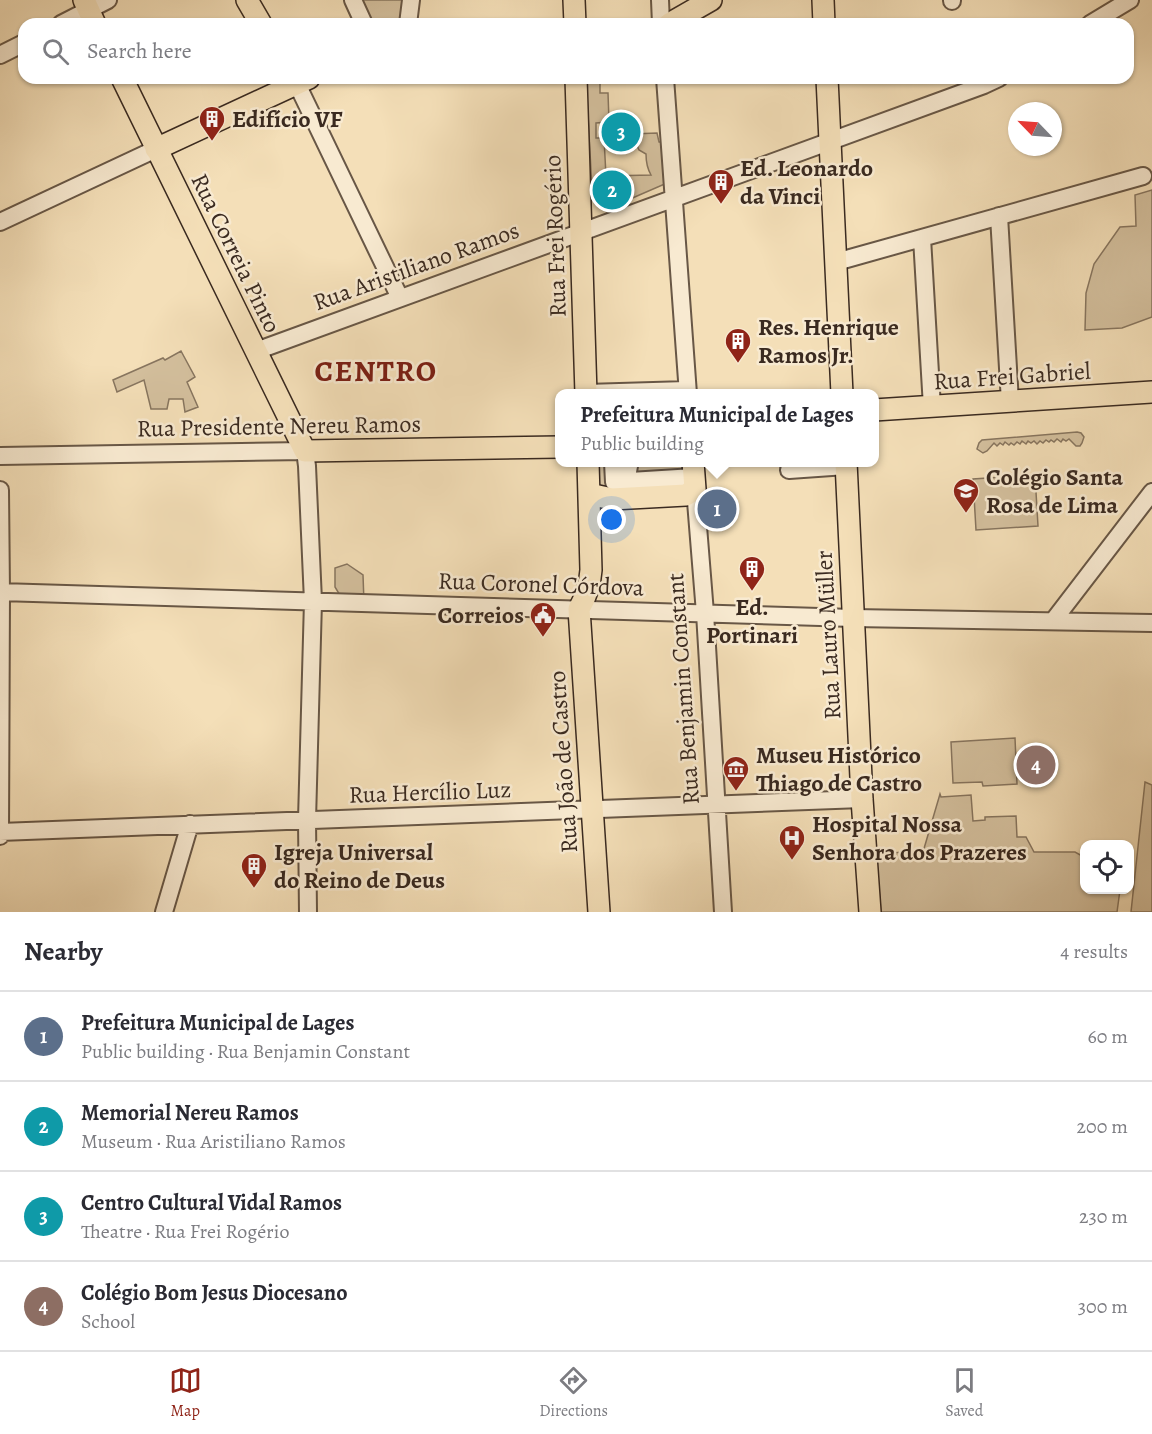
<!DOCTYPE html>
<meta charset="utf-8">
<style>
body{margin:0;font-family:Alegreya,serif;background:#f7f7f7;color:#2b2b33}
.controls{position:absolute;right:18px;bottom:18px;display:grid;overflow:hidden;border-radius:12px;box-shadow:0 2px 4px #0004}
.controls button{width:54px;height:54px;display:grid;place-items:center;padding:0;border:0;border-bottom:2px solid #e1e1e2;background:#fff;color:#2b2b33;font:30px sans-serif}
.compass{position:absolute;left:1008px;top:102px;width:54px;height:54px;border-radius:50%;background:#fff;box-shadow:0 2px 4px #0004;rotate:295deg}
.you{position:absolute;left:612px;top:520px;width:21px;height:21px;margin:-15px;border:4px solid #fff;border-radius:50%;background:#1a73e8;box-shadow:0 0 0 9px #1a73e833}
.badge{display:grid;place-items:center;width:39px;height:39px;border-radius:50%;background:#8f2418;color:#fff;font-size:20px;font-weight:700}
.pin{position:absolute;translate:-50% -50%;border:3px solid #fff;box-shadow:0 2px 6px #0006}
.popup{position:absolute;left:555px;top:389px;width:324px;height:78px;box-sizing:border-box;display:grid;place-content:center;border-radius:12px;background:#fff;filter:drop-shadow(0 2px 4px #0005);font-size:20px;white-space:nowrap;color:#7c7c81}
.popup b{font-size:22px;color:#2b2b33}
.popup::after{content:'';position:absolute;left:50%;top:100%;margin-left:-12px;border:12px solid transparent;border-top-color:#fff}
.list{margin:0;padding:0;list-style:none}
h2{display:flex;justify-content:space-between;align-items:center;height:78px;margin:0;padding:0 24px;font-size:26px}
h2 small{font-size:20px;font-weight:400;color:#7c7c81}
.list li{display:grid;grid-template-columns:39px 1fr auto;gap:18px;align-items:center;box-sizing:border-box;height:90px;padding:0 24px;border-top:2px solid #e1e1e2}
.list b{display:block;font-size:22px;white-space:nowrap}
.list p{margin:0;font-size:20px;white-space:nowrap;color:#7c7c81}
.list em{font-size:20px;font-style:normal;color:#7c7c81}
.icon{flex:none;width:33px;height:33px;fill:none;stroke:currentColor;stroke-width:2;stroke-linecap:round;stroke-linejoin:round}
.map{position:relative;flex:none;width:1152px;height:912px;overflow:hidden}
.search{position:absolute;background:#fff;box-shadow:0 2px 4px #0004;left:18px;right:18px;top:18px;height:66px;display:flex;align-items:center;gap:15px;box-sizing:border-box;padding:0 21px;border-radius:18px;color:#7c7c81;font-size:22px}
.sheet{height:438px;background:#fff}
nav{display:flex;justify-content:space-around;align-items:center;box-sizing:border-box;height:84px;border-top:2px solid #e1e1e2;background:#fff;font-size:16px;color:#7c7c81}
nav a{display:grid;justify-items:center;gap:3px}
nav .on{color:#8f2418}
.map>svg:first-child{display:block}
</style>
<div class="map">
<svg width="1152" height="912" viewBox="0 0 1152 912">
<rect width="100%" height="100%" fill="#f4dfb8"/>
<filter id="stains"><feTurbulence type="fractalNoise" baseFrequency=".00333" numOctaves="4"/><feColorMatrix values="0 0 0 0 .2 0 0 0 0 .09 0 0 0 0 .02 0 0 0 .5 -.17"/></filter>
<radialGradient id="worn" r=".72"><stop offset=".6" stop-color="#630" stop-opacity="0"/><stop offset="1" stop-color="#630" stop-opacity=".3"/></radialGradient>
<!-- green -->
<path fill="#d4c09e" stroke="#87755f" stroke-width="1.5" d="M358,0H405L404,24H371Z
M586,78L600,79V93H608L609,122L596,123V138H604L606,176L651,175C647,168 646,163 646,154L639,150L632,134L657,133L659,142H664L667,183L614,206L607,197H618V184H605V195L599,187L592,189Z
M1152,190V317L1122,328L1085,330L1086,293L1094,264L1120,227L1136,226L1135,195Z
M181,351L195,377L187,382L198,407L185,412L183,399H169L167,409H151L144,380L117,392L113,380L163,358L165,360Z
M1077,432L1081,433L1084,437L1082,443L1080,446H1076L1069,439L1066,441L1063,439L1061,442L1057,439L1054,442L1051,440L1049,442L1046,440L1043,443L1040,441L1037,444L1034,441L1031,443L1028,441L1026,444L1022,441L1020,444L1017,442L1014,445L1011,443L1009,445L1005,442L1003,445L1000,443L997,446L994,443L987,451L983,453L977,449L979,443L982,440Z
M590,463H693L695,489L589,494Z
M1035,475L1038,526L976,530L973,479Z
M347,564L363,575L364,603L344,602L335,587V568Z
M1015,738L1017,784L983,786L982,782L953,783L951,742Z
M1145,782L1152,785V912H1131Z
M940,794L941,797L971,795L973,821L985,820V817L1016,816L1017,837H1026L1034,852H1075L1084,857V890H1120L1117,912H881L876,853L923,852Z"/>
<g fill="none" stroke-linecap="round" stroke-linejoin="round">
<!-- minor casing -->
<g stroke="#685746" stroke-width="20">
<path id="minor" d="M353,0L364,24
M660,0L661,24
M952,0V1
M61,24L108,0
M408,24L411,0
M1090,24L1130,0
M0,55L24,43
M665,78L688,394
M297,84L400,298
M999,216L1010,402
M0,222L156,149
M922,238L932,407
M836,262L1143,176
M256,351L984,85L999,78
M586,393L687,390
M0,456L305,451L307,466L313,601L307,820L308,912
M613,462L614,482L694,477
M789,470L846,466
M695,489L705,613L723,912
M0,490L1,592L0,836
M624,490C628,481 627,472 630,462
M0,592L853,618L1152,623
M1053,621L1152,492
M0,832L862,799
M164,912L190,824"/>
</g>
<!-- major casing -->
<g stroke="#3a2a20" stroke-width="24">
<path id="major" d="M84,0L95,24
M247,0L261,24
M574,0L575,24
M823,0L824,24
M669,24L711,0
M122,78L305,451L560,447
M576,78L586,394
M827,78L842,394
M156,149L309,78
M874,410L1152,392
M588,462L591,570C590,585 586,597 579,609L599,912
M846,462L862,799L870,912
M589,494L612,499L686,495L695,489L693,462"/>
</g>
<!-- minor -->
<use href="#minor" stroke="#f8ead1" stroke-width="16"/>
<!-- major -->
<use href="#major" stroke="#f4dfb8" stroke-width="21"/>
</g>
<!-- icons -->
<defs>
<g id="building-pin" transform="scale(1.35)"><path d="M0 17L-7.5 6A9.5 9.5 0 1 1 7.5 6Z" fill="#8f2418" stroke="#f8ead1"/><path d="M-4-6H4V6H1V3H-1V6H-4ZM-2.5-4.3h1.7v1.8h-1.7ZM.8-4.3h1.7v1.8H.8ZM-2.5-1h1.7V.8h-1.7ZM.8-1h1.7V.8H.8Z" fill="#fff"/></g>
<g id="school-pin" transform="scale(1.35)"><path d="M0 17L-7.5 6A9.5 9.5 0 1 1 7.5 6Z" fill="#8f2418" stroke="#f8ead1"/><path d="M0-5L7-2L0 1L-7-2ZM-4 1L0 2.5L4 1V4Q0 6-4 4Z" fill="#fff"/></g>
<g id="civic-pin" transform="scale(1.35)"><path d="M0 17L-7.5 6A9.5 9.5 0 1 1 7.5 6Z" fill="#8f2418" stroke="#f8ead1"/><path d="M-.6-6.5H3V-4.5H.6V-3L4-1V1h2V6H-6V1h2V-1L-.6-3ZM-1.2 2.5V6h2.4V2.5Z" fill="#fff"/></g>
<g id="museum-pin" transform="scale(1.35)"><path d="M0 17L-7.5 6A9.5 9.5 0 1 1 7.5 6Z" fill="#8f2418" stroke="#f8ead1"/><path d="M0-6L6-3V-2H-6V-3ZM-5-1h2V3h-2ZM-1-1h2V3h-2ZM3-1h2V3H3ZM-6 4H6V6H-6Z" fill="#fff"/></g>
<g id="hospital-pin" transform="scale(1.35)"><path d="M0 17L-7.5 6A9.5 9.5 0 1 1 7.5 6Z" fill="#8f2418" stroke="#f8ead1"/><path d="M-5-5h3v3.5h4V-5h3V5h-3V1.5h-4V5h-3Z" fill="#fff"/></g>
</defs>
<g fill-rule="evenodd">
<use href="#building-pin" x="212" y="119"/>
<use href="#building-pin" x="721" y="182"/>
<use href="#building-pin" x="738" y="341"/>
<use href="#school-pin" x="966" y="491"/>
<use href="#building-pin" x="752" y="569"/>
<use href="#civic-pin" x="543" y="615"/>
<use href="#museum-pin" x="736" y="769"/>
<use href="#hospital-pin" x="792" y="838"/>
<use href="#building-pin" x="254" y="866"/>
</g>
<g text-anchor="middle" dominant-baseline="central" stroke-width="5" stroke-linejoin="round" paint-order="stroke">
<!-- poi labels -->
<g font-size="24" font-weight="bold" fill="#3a2a20" stroke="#f8ead1" text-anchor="start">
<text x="232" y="119">Edifício VF</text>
<text x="740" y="168">Ed. Leonardo<tspan x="740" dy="28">da Vinci</tspan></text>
<text x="758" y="327">Res. Henrique<tspan x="758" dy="28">Ramos Jr.</tspan></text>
<text x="986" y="477">Colégio Santa<tspan x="986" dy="28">Rosa de Lima</tspan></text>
<text x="752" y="607" text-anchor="middle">Ed.<tspan x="752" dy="28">Portinari</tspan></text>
<text x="524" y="615" text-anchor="end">Correios</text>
<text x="756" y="755">Museu Histórico<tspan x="756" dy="28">Thiago de Castro</tspan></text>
<text x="812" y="824">Hospital Nossa<tspan x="812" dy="28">Senhora dos Prazeres</tspan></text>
<text x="274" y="852">Igreja Universal<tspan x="274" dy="28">do Reino de Deus</tspan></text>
</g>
<!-- street labels -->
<g font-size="24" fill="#3a2a20" stroke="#f8ead1">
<text transform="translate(555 236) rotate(-92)">Rua Frei Rogério</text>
<text transform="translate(236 253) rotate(64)">Rua Correia Pinto</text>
<text transform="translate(416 266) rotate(-20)">Rua Aristiliano Ramos</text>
<text transform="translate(1012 376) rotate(-4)">Rua Frei Gabriel</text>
<text transform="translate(279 426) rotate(-1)">Rua Presidente Nereu Ramos</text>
<text transform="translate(541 584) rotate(2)">Rua Coronel Córdova</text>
<text transform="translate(828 635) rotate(-93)">Rua Lauro Müller</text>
<text transform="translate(683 689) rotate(-94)">Rua Benjamin Constant</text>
<text transform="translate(563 762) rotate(-94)">Rua João de Castro</text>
<text transform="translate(430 792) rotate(-2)">Rua Hercílio Luz</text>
</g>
<!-- district labels -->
<g font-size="30" font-weight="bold" letter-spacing="1.5" fill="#7a1f14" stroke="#f8ead1">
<text x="376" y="371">CENTRO</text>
</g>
</g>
<rect width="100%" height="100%" filter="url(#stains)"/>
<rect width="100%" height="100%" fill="url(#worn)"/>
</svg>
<div class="controls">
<button><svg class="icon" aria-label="locate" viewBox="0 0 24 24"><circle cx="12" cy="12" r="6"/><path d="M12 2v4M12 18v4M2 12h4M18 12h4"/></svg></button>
</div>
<svg class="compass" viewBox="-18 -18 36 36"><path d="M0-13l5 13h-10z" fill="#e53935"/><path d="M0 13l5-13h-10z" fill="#7c7c81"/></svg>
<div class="you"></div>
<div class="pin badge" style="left:717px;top:509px;background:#5c6f8a">1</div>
<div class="popup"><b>Prefeitura Municipal de Lages</b>Public building</div>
<div class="pin badge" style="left:612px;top:190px;background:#0f9aa8">2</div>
<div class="pin badge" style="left:621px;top:132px;background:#0f9aa8">3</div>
<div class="pin badge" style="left:1036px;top:765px;background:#8d6e63">4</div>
<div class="search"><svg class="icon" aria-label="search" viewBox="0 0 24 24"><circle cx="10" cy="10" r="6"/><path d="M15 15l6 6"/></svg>Search here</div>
</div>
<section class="sheet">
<h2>Nearby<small>4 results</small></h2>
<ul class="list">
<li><span class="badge" style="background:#5c6f8a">1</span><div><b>Prefeitura Municipal de Lages</b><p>Public building · Rua Benjamin Constant</p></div><em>60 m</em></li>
<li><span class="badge" style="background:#0f9aa8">2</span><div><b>Memorial Nereu Ramos</b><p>Museum · Rua Aristiliano Ramos</p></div><em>200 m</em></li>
<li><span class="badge" style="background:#0f9aa8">3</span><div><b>Centro Cultural Vidal Ramos</b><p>Theatre · Rua Frei Rogério</p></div><em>230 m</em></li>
<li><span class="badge" style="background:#8d6e63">4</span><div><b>Colégio Bom Jesus Diocesano</b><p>School</p></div><em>300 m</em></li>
</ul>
</section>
<nav>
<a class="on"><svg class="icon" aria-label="map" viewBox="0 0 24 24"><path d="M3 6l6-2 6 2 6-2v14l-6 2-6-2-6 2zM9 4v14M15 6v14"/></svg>Map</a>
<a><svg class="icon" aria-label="directions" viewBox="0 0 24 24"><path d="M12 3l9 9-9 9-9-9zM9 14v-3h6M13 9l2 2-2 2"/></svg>Directions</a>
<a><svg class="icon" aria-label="saved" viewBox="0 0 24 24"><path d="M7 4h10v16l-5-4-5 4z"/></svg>Saved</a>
</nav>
